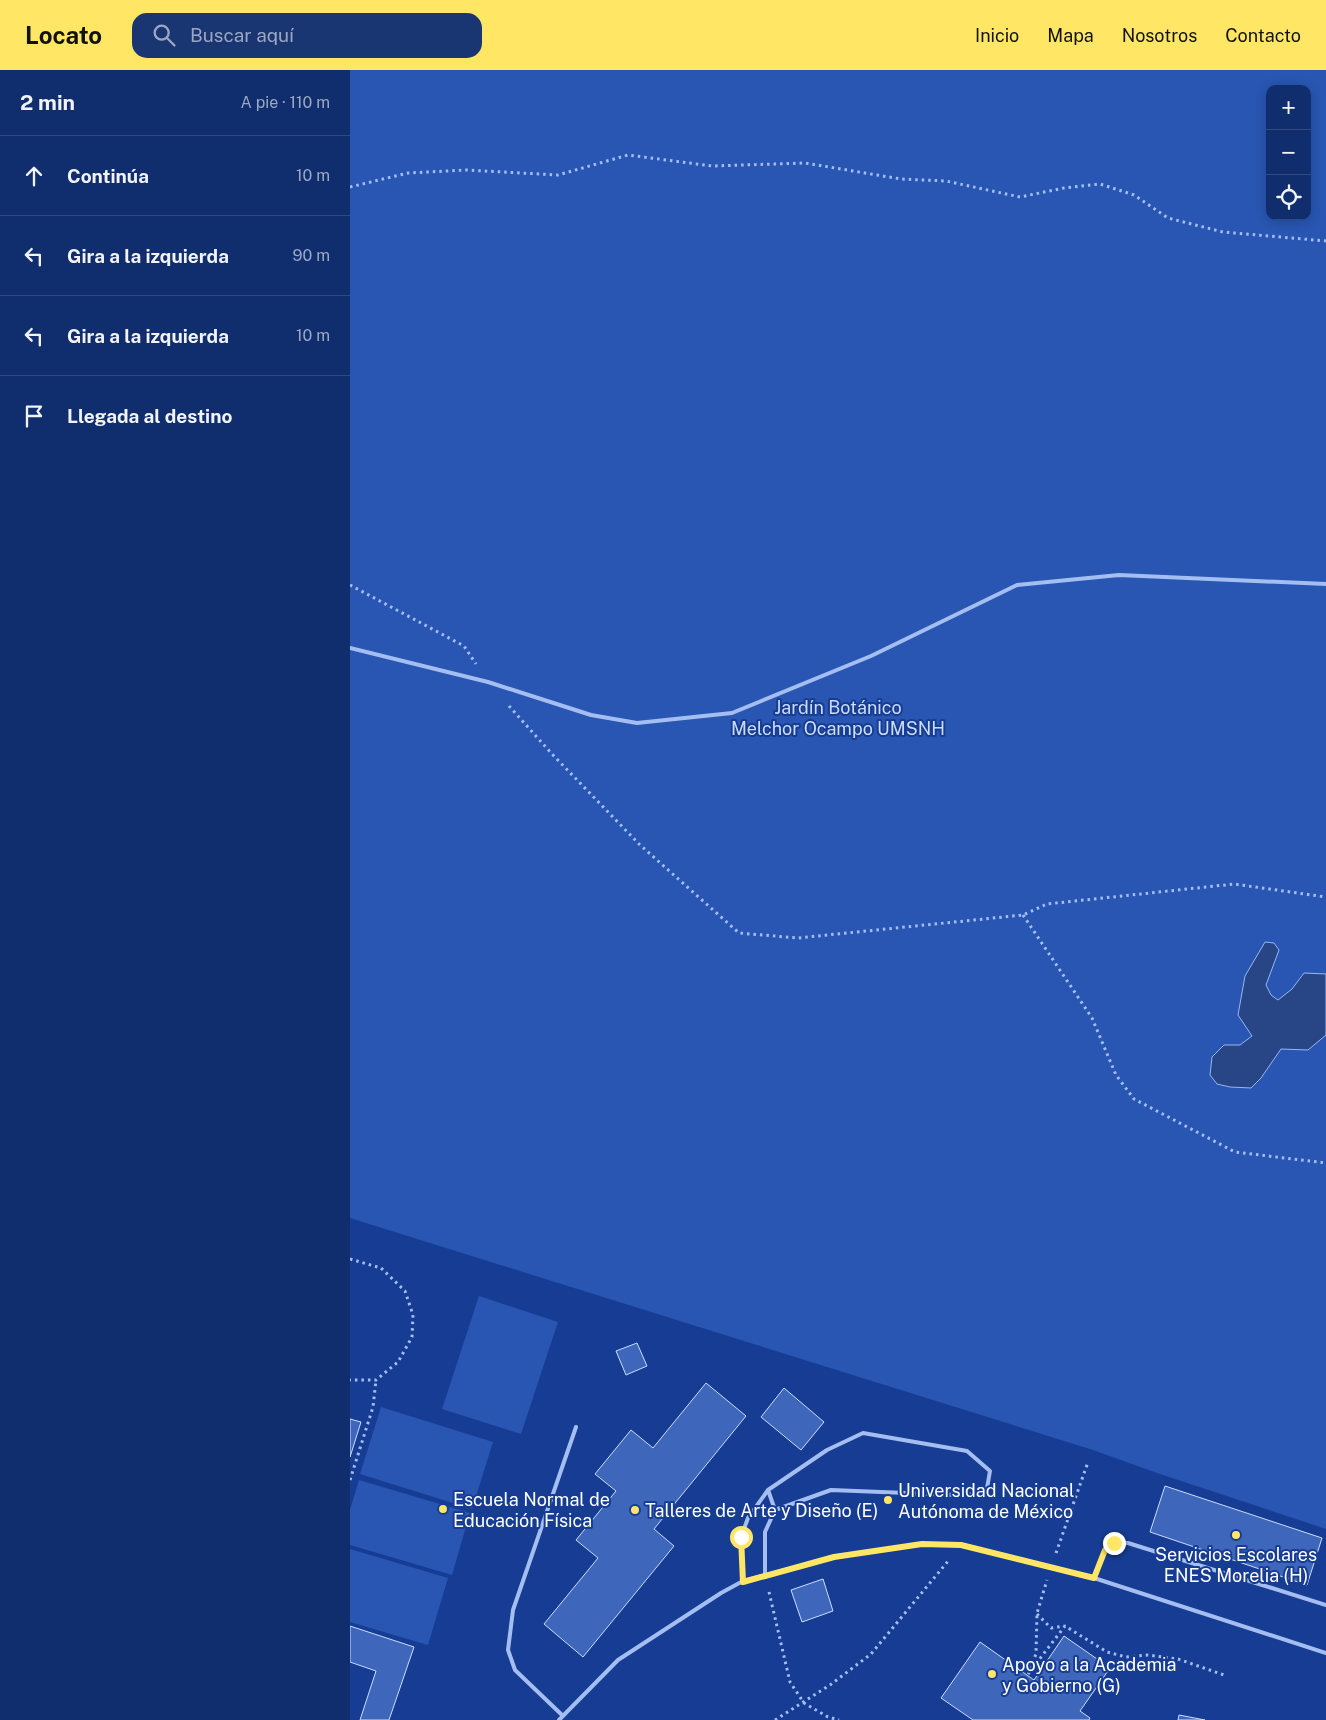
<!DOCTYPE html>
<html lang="es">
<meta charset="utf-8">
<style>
body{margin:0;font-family:"Public Sans",sans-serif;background:#193673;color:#f1f3f6}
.controls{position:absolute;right:15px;top:15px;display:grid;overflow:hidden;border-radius:10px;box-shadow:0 2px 12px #0003}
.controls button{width:45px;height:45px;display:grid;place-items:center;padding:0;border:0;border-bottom:1px solid #304a81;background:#102e6e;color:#f1f3f6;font:25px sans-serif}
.stop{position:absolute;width:15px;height:15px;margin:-11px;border:4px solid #ffe665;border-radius:50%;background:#fff}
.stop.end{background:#ffe665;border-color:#fff;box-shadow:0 1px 5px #0008}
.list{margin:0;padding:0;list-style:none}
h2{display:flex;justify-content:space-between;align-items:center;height:65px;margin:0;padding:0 20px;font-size:21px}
h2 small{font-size:16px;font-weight:400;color:#9ca8c2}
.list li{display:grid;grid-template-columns:32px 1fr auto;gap:15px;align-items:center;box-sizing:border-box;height:80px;padding:0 20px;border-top:1px solid #304a81}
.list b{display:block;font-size:19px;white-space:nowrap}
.list em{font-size:16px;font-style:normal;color:#9ca8c2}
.icon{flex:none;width:28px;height:28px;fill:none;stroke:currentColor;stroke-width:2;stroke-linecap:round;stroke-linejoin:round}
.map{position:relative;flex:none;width:976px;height:1650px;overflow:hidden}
header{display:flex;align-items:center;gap:30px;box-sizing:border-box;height:70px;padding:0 25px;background:#ffe665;color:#111}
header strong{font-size:24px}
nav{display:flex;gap:28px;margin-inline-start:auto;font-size:18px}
.search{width:350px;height:45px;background:#193673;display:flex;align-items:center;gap:12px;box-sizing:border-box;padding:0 18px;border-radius:15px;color:#9ca8c2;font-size:19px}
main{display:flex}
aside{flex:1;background:#102e6e}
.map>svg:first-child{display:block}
</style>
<header>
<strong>Locato</strong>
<div class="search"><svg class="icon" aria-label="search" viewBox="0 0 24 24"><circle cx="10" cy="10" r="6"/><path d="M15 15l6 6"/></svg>Buscar aquí</div>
<nav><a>Inicio</a><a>Mapa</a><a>Nosotros</a><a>Contacto</a></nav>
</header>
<main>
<aside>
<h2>2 min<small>A pie · 110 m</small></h2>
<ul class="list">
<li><svg class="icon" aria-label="ahead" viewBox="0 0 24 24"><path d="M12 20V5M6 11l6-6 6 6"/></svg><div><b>Continúa</b></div><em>10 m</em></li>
<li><svg class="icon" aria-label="left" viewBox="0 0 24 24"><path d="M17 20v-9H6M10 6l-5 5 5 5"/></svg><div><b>Gira a la izquierda</b></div><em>90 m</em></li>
<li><svg class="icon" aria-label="left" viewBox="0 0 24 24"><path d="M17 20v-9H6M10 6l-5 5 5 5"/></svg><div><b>Gira a la izquierda</b></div><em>10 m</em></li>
<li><svg class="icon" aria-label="arrive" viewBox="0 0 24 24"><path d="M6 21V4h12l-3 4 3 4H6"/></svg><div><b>Llegada al destino</b></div></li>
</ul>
</aside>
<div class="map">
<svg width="976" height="1650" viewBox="0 0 976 1650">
<rect width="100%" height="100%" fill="#163d93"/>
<!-- green -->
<path fill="#2856b2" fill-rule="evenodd" d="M0,0H976V1459L807,1403L743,1380L0,1148ZM920,19H957V146H920Z
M129,1226L208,1252L171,1364L92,1339Z
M31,1337L143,1372L122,1439L10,1404Z
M9,1410L120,1443L102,1505L0,1475V1440Z
M0,1479L98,1508L78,1575L0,1552Z"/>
<!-- water -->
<path fill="#284586" stroke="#98b7f4" d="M915,872L924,873L929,880L916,915L921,925L928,930L942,919L954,903L976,904V965L958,980L931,979L911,1008L901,1018L880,1017L867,1014L860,1005L862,987L874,975H890L902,966L888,945L895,906Z"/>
<!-- building -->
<path fill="#3e67bb" stroke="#ccdcfc" d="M287,1273L297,1296L276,1305L266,1281Z
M356,1313L396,1346L304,1459L324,1476L233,1587L194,1554L248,1488L226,1470L266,1421L245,1404L281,1360L303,1378Z
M434,1318L474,1352L451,1380L411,1347Z
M0,1349L11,1352L0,1387Z
M815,1416L972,1468L957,1515L800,1462Z
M473,1509L483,1541L452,1552L441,1520Z
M0,1556L64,1577L39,1650H10L26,1601L0,1592Z
M714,1566L760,1598L730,1641L740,1648L739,1650H623L591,1628L630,1572L684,1610Z
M829,1645L855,1650H828Z"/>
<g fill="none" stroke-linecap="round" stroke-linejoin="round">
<!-- path -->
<path stroke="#a5bef1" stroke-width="3" stroke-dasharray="2.5 4" stroke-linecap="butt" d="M0,117L58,103L116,100L208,105L278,85L362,96L455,93L551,109L596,111L670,127L714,118L750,114L784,125L818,148L873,162L976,171
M0,515L114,576L126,594
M159,636L202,684L289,774L389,863L448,868L673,845L697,834L884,814L976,827
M673,845L742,948L766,1005L784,1029L885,1082L976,1093
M0,1189L31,1198L55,1221L63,1245L62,1267L48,1292L26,1310H0
M0,1410L23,1337L26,1310
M706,1483L738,1392
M419,1522L440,1612L454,1633L478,1647L489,1650
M687,1544L701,1558L714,1556
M680,1599L686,1584L687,1543L697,1510
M678,1604L715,1556L757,1582L776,1587L798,1585L828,1589L874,1605
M425,1650L480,1615L521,1584L599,1490"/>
<!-- service -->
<path stroke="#a5bef1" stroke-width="4" d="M0,578L138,612L241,645L287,653L382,643L521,586L667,515L769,505L976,514
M415,1507V1462L425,1440L418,1420
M744,1508L755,1481L763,1473H778L976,1535
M393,1511L391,1467L398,1448L418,1420L477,1380L513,1363L617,1381L640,1401L636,1424L606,1425L481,1420L425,1440
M212,1645L165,1600L158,1580L163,1540L226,1357
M209,1650L268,1590L371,1523L393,1511L484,1487L572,1474L611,1475L744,1508L976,1583"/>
</g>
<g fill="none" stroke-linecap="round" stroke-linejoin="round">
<!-- route -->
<path stroke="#ffe665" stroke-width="6" d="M391,1467L393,1512L484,1487L572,1474L611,1475L744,1508L755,1480L764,1473"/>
</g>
<!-- markers -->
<g fill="#ffe665" stroke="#163d93" stroke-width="2">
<circle cx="538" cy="1430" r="5"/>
<circle cx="93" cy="1439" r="5"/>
<circle cx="285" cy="1440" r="5"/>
<circle cx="886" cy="1465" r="5"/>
<circle cx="642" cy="1604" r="5"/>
</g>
<g text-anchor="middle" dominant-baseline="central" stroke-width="4" stroke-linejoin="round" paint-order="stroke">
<!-- park labels -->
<g font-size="18" fill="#ccdcfc" stroke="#163d93">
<text x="488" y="637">Jardín Botánico<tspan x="488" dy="21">Melchor Ocampo UMSNH</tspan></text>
</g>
<!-- poi labels -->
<g font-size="18" fill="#fff" stroke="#163d93" text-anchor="start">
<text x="548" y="1420">Universidad Nacional<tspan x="548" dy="21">Autónoma de México</tspan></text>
<text x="103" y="1429">Escuela Normal de<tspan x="103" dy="21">Educación Física</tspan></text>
<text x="295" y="1440">Talleres de Arte y Diseño (E)</text>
<text x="886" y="1484" text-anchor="middle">Servicios Escolares<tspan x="886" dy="21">ENES Morelia (H)</tspan></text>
<text x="652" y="1594">Apoyo a la Academia<tspan x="652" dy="21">y Gobierno (G)</tspan></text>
</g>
</g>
</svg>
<div class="controls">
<button>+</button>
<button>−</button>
<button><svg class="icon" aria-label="locate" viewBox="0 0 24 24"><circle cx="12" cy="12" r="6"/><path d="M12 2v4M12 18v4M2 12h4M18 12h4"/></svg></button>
</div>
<div class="stop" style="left:391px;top:1467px"></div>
<div class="stop end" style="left:764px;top:1473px"></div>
</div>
</main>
